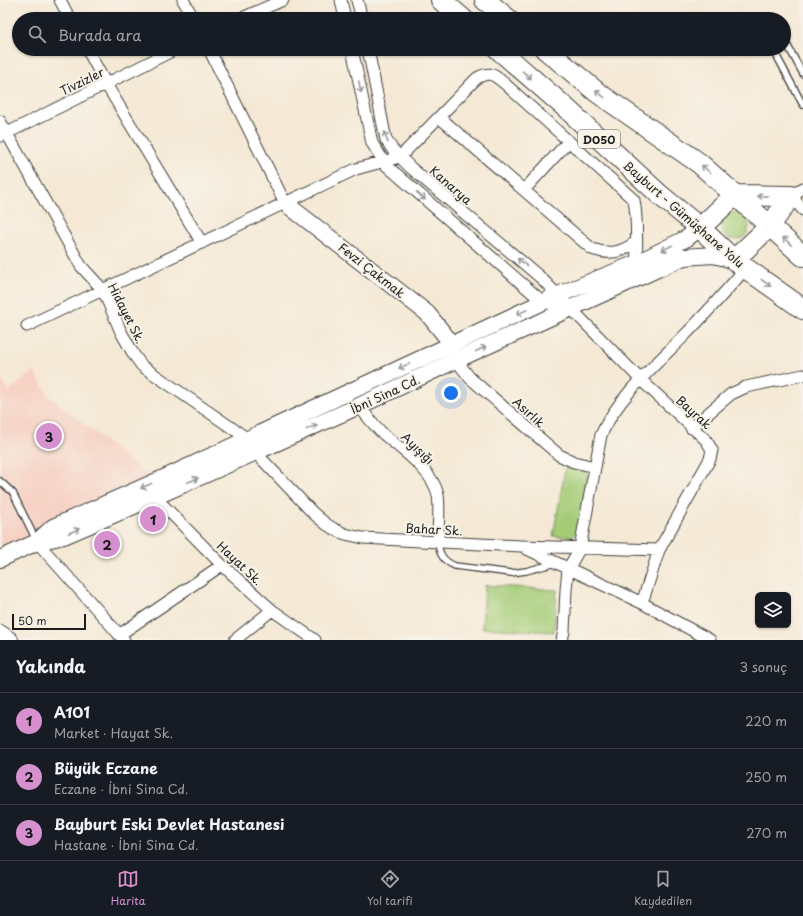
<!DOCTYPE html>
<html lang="tr">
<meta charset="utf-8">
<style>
body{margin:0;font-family:"Playpen Sans",sans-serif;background:#242831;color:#f1f3f6}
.controls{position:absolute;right:12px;bottom:12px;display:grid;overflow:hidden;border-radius:6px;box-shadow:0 1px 3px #0004}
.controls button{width:36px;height:36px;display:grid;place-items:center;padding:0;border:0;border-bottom:1px solid #363941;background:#171b24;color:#f1f3f6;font:20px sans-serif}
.scale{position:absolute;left:12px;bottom:10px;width:74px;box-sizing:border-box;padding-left:4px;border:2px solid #1c1c1c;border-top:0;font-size:11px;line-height:14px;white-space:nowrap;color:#1c1c1c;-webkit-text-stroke:3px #f7f3e8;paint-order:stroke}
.you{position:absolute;left:451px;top:393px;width:14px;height:14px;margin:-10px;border:3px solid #fff;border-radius:50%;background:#1a73e8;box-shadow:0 0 0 6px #1a73e833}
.badge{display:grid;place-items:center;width:26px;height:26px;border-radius:50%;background:#d690ce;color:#111;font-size:13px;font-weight:700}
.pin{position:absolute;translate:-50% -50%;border:2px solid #fff;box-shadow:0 1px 4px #0006}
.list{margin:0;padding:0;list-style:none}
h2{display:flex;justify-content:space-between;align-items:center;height:52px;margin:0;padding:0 16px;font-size:17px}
h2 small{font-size:13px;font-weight:400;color:#9ea1a6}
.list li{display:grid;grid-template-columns:26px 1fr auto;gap:12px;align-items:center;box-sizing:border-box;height:56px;padding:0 16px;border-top:1px solid #363941}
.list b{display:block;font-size:15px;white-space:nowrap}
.list p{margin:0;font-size:13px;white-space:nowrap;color:#9ea1a6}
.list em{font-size:13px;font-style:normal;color:#9ea1a6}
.icon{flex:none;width:22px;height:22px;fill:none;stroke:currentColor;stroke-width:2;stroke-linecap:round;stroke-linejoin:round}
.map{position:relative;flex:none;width:803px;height:640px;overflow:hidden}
.search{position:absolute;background:#171b24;box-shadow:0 1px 3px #0004;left:12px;right:12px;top:12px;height:44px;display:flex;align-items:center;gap:10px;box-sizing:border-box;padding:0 14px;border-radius:22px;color:#9ea1a6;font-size:15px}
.sheet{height:220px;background:#171b24}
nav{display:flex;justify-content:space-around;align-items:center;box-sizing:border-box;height:56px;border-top:1px solid #363941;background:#171b24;font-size:11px;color:#9ea1a6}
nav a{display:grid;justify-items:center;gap:2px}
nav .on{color:#d690ce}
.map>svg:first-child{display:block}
</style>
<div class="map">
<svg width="803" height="640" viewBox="0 0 803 640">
<rect width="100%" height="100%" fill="#f7f3e8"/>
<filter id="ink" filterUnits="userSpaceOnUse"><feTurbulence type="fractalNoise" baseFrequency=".025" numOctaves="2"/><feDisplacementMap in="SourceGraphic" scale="8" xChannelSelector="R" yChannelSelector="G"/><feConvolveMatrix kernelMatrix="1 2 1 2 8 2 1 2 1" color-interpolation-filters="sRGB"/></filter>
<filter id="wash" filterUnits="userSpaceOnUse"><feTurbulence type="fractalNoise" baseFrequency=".012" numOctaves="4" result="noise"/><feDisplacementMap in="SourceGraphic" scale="16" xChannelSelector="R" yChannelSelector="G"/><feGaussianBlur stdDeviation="0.9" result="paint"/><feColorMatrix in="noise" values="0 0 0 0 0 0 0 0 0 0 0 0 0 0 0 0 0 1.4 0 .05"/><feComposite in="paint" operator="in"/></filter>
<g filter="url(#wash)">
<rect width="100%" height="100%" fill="#f5e9d6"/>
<!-- built -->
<path fill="#f6d2c4" d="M34,371L48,395L150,477L48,525L10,548L0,545V377L9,391Z"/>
<!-- green -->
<path fill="#a4cc77" stroke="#60744a" d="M721 226a14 14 0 1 1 28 0a14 14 0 1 1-28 0Z
M566,464L586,472L589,474L579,529L572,537L553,536Z
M485,585L557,590L554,632L482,628Z"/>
</g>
<g filter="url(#ink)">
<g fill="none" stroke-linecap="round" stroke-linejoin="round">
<!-- lane casing -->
<g stroke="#3d3b38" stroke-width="8">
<path id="lane" d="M784,39L803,74
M773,49L803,105
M0,481L13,493L36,540
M438,542C439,554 443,561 455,566L511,573L526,571L556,563"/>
</g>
<!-- street casing -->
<g stroke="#3d3b38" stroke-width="13">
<path id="street" d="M60,0L70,19
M183,0L194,19
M341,0L345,19
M357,0L362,19
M240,19L283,0
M87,49L106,84L202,243
M209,49L285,203
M352,49L372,143L386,165L543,302L570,308
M368,49L386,140L393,150L411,168L541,278L641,380L706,440L712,450L710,459L659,550L642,603
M439,117L592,249C610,255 620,253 636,242
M0,121L81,266L103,290L121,332L134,355L142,366L248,439L255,452L313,513L326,524L334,529L345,534L363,538L381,539L521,546L659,550
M1,136L176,49
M803,188L791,196L803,210
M524,190L569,141
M27,326L356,169L400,157L477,78C490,71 493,74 504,83L634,200C638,221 636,242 637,263
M456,360L470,378L559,455L574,462L595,467
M359,406C366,415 373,424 381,432C399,448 433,470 438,495C440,507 438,529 438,542
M691,428L731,394L746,387L803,375
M155,497L222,565L272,610L315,640
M37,542L124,640
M525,548L642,603L710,640
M119,635L222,565
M235,640L272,610
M562,640L564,631L566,590L568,569L580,548L601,435C617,398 656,364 684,336C706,314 726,291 746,268"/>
</g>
<!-- secondary casing -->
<g stroke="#3d3b38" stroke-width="18">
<path id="secondary" d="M285,203L427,313L452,344
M38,541L53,527L166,477L558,295L637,263L687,238L700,228
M0,559L37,542L64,536L155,497L359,406L456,360L684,257L713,255L734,260
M0,633L10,640"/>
</g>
<!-- highway casing -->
<g stroke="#3d3b38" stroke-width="22">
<path id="highway" d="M441,0L463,19
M485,0L508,19
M498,49L566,108L660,195L700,228L734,260L803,309
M545,49L598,93L699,163L770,226L803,256
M700,228L735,195L791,196
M734,260L770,226L791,196"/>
</g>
<!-- lane -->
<use href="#lane" stroke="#fff" stroke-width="5.5"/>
<!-- street -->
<use href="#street" stroke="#fff" stroke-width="11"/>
<!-- secondary -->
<use href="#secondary" stroke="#fff" stroke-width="16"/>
<!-- highway -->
<use href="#highway" stroke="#fff" stroke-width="20"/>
</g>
<!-- one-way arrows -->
<defs><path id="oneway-shaft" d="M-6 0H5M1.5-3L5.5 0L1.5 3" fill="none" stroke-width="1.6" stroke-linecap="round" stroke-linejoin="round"/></defs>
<g stroke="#999">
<use href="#oneway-shaft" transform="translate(527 75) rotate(41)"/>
<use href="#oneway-shaft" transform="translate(360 87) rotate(78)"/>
<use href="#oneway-shaft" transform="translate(600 94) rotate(-144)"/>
<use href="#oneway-shaft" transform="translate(386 137) rotate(-108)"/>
<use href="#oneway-shaft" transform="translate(706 169) rotate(-138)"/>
<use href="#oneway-shaft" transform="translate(421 196) rotate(41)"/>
<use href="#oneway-shaft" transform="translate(763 196) rotate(-179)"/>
<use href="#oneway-shaft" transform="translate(787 241) rotate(-136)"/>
<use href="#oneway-shaft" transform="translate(667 248) rotate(153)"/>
<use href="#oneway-shaft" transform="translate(522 262) rotate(-140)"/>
<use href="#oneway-shaft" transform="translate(766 283) rotate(36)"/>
<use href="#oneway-shaft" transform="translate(522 312) rotate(155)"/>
<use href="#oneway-shaft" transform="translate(481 349) rotate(-24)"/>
<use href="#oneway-shaft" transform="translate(404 366) rotate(155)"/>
<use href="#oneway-shaft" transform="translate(312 427) rotate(-24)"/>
<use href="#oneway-shaft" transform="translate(193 480) rotate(-24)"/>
<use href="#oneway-shaft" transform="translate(146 486) rotate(156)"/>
<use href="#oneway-shaft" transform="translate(74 531) rotate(-23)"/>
</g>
</g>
<g text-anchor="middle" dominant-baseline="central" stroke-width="4" stroke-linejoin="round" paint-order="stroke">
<!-- shield labels -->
<rect fill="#f7f3e8" stroke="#5e5c59" stroke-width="1" x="578" y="130" width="42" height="18" rx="3"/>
<g font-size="11" font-weight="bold" fill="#1c1c1c">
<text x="599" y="139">D050</text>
</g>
<!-- street labels -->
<g font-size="12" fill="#1c1c1c" stroke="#f7f3e8">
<text transform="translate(82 81) rotate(-26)">Tivzizler</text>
<text transform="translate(451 185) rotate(41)">Kanarya</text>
<text transform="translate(684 214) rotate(41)">Bayburt - Gümüşhane Yolu</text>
<text transform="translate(372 270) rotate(38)">Fevzi Çakmak</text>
<text transform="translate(127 313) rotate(63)">Hidayet Sk.</text>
<text transform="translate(385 394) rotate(-25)">İbni Sina Cd.</text>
<text transform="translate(529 412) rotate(42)">Asırlık</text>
<text transform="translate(694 412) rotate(42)">Bayrak</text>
<text transform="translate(418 448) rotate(44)">Ayışığı</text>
<text transform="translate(434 529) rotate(3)">Bahar Sk.</text>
<text transform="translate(240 563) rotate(43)">Hayat Sk.</text>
</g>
</g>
</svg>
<div class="controls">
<button><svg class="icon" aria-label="layers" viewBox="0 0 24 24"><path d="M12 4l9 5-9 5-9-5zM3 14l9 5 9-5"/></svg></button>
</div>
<div class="scale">50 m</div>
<div class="you"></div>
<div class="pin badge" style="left:153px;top:519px">1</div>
<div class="pin badge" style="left:107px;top:544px">2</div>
<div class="pin badge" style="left:49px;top:436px">3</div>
<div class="search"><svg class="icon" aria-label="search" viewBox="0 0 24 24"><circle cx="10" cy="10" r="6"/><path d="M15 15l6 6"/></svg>Burada ara</div>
</div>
<section class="sheet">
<h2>Yakında<small>3 sonuç</small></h2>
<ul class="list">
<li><span class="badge">1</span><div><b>A101</b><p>Market · Hayat Sk.</p></div><em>220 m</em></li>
<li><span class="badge">2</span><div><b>Büyük Eczane</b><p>Eczane · İbni Sina Cd.</p></div><em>250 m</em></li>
<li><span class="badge">3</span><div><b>Bayburt Eski Devlet Hastanesi</b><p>Hastane · İbni Sina Cd.</p></div><em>270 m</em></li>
</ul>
</section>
<nav>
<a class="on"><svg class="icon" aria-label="map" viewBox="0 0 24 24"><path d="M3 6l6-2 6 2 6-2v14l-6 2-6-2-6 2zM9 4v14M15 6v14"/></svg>Harita</a>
<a><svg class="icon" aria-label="directions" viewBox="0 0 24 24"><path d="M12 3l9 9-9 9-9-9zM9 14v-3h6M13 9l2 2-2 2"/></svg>Yol tarifi</a>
<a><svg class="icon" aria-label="saved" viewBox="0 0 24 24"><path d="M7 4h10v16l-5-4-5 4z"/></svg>Kaydedilen</a>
</nav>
